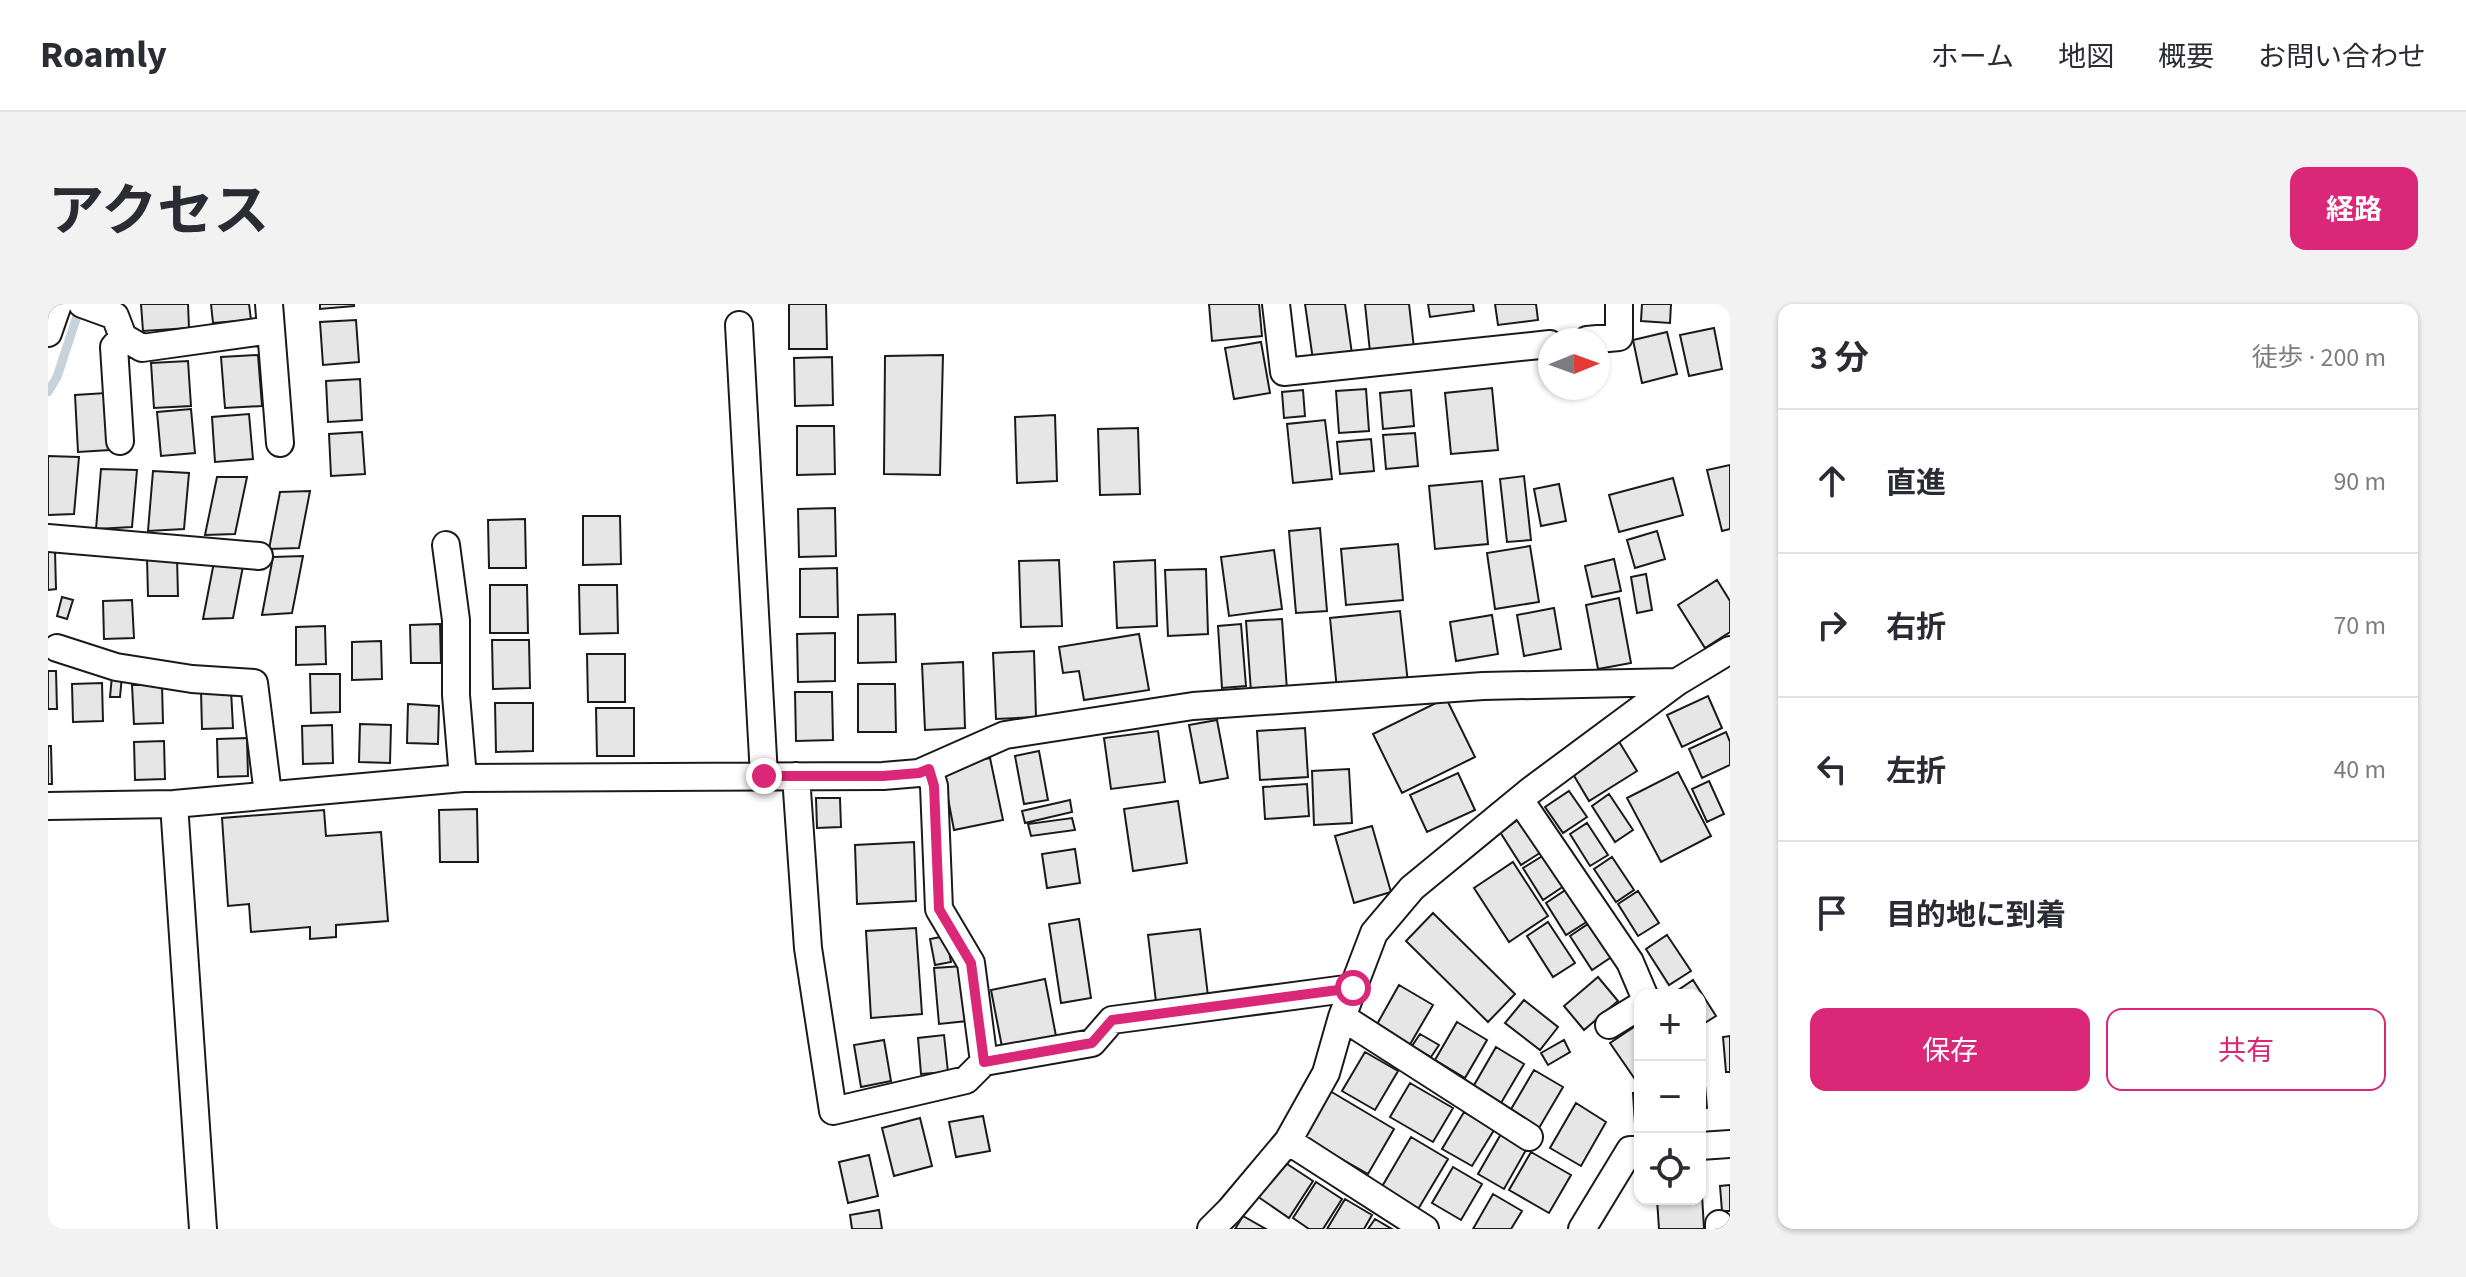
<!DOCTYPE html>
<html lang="ja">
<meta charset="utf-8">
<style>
body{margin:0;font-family:"Source Sans 3","Noto Sans JP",sans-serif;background:#f2f2f3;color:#2b2b33}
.controls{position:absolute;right:24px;bottom:24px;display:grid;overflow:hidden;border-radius:16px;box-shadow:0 2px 6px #0004}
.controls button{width:72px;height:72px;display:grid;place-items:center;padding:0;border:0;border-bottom:2px solid #e1e1e2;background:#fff;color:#2b2b33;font:40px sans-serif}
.compass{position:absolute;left:1490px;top:24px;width:72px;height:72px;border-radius:50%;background:#fff;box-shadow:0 2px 6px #0004;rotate:89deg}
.stop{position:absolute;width:24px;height:24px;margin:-18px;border:6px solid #db2777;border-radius:50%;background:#fff}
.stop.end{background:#db2777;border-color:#fff;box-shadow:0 2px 8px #0008}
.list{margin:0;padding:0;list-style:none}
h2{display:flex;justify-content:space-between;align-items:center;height:104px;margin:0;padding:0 32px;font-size:34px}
h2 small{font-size:26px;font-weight:400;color:#7c7c81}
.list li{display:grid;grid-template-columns:52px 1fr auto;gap:24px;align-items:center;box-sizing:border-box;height:144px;padding:0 32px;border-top:2px solid #e1e1e2}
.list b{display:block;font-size:30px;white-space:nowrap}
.list em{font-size:26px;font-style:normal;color:#7c7c81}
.actions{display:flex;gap:16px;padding:24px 32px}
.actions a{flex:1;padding:18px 0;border:2px solid #db2777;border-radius:16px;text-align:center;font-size:28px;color:#db2777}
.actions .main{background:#db2777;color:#fff}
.icon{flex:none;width:44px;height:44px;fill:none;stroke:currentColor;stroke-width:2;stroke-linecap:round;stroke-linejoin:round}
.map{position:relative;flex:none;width:1682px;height:925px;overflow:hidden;border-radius:16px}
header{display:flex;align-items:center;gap:48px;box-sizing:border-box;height:112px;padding:0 40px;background:#fff;border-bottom:2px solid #e1e1e2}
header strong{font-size:38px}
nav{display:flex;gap:44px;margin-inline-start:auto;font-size:28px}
.intro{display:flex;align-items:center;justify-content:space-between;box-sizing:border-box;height:192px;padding:0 48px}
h1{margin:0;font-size:56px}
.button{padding:20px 36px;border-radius:16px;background:#db2777;color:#fff;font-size:28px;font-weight:700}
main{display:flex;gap:48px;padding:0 48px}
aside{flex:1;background:#fff;border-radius:16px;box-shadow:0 2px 6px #0004}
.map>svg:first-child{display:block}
</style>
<header>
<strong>Roamly</strong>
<nav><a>ホーム</a><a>地図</a><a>概要</a><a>お問い合わせ</a></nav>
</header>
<div class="intro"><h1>アクセス</h1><a class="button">経路</a></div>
<main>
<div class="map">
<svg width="1682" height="925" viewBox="0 0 1682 925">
<rect width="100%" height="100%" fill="#fff"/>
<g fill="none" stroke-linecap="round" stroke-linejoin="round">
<!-- stream -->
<path stroke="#c6d2dc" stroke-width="9" d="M0,88L9,73L32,3"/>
</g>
<!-- building -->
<path fill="#e6e6e6" stroke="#1a1a1a" stroke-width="2" d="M93,0H140L141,24L95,27Z
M163,0H201L203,16L165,19Z
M272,0H306V2L272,5Z
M741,0H778L779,45H741Z
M1161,0H1211L1214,32L1164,37Z
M1257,0H1297L1304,50L1265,56Z
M1317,0H1361L1366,44L1322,48Z
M1380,0H1425L1426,7L1382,13Z
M1447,0H1488L1490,16L1450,21Z
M1594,0H1623L1622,19L1593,17Z
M308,16L311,58L275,61L272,18Z
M1666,24L1674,65L1641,72L1632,31Z
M1619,28L1629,70L1594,79L1585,36Z
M1213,38L1222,89L1186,95L1177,44Z
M210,51L214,102L177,104L173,53Z
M895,51L892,171L836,170L837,52Z
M784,53L785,101L747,102L746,54Z
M140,57L143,102L106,104L103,59Z
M312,75L314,116L280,118L278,77Z
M1444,84L1450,146L1403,150L1397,89Z
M1318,85L1321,127L1291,129L1288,87Z
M1255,86L1257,112L1236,114L1234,88Z
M1363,86L1366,122L1335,125L1332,89Z
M58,89L62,146L30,148L27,91Z
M143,105L147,149L113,152L109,108Z
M201,110L205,155L167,158L164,113Z
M1007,111L1009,177L969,179L967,113Z
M1277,116L1284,175L1245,179L1239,120Z
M749,122H786L787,170L749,171Z
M1090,124L1092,190L1052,191L1050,125Z
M314,128L317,170L283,172L281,130Z
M1367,129L1370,162L1338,165L1335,131Z
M1323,135L1326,167L1292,170L1289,138Z
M0,152L31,153L26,210L0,211Z
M1682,161V225L1674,227L1659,166Z
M53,165L89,166L84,223L48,225Z
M105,167L141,169L136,225L100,227Z
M1476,172L1483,236L1459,238L1452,175Z
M169,173H199L187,230L157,231Z
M1625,174L1635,211L1571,228L1561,191Z
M1434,177L1440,240L1387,245L1381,182Z
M1511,180L1518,217L1493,222L1486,185Z
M262,187L251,244L221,245L232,188Z
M787,204L788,252L751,253L750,205Z
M535,212H572L573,260L535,261Z
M477,215L478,264H441L440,216Z
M1272,224L1279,307L1248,309L1241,227Z
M1609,227L1617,255L1587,264L1579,236Z
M1350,240L1355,296L1298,301L1293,245Z
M1482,242L1491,298L1447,305L1439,249Z
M1226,246L1234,305L1181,312L1173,253Z
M0,247H7L8,285L0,286Z
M255,252L244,309L214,311L225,253Z
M129,253L130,292H100L99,254Z
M1566,255L1573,287L1544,293L1537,262Z
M1011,256L1014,322L973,323L971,257Z
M1107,256L1109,322L1069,324L1066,258Z
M196,257L185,314L155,315L166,258Z
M789,264L790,313H752V265Z
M1158,265L1160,330L1120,332L1117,266Z
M1598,270L1604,306L1589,309L1583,273Z
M1669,276L1682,297V328L1657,344L1630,301Z
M442,281H479L480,329H442Z
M531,281H569L570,329L532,330Z
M14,293L25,296L19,315L9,312Z
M1571,294L1583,359L1550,365L1538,301Z
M84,296L86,334L56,335L55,297Z
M1506,304L1513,345L1476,352L1469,311Z
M1352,307L1360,379L1289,386L1282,314Z
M847,310L848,358L810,359V311Z
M1444,311L1450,350L1408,357L1402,318Z
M1234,315L1239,386L1203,388L1198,317Z
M392,320L393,359H363L362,321Z
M1193,320L1198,382L1174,384L1170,322Z
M277,322L278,360L248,361V323Z
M787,329V377L750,378L749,330Z
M1091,330L1101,386L1036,396L1031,367L1015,369L1011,343Z
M444,336H481L482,384L445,385Z
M333,337L334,375L304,376V338Z
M986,347L988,413L948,415L945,349Z
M539,350H577V398H540Z
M915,358L917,424L877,426L874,360Z
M0,367H8L9,405H0Z
M262,370H292V408L263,409Z
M64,372H74L72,393H62Z
M54,379L55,417L25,418L24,380Z
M810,380H847L848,428H810Z
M84,381H114L115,419L86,420Z
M183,386L185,424L154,425L153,387Z
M747,388H784L785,436L748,437Z
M1660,392L1674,424L1634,443L1619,411Z
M1398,394L1427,453L1354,489L1325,430Z
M447,399H485V447L448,448Z
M360,400L391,402L390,440L359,439Z
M548,404H586V452H549Z
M1169,416L1180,474L1152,479L1141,421Z
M312,420L343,421L342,459L311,458Z
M284,421L285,459L255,460L254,422Z
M1257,424L1260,473L1212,476L1209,427Z
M1110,427L1117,478L1063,485L1056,434Z
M1678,428L1682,438V461L1654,474L1641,445Z
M199,434L200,472L170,473L169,435Z
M1570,436L1589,467L1541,497L1522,465Z
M116,437L117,475L87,476L86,438Z
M0,442H3L4,480H0Z
M991,447L1000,496L976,500L967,452Z
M942,454L955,516L906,526L894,463Z
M1301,465L1304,519L1266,521L1264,467Z
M1630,468L1663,532L1613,558L1579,494Z
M1410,469L1427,506L1379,528L1362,491Z
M1661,477L1676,510L1659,518L1644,485Z
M1259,480L1261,512L1217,515L1215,483Z
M1521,487L1539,513L1515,529L1497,503Z
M1561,490L1585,526L1567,538L1544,502Z
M768,494H792L793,523L769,524Z
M1022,496L1024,508L977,519L974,507Z
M1130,497L1139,559L1085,567L1076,505Z
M429,505L430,558H392L391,506Z
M276,506L278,532L333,528L340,617L288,621V633L262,635V623L203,628L201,600L180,602L174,514Z
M1477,511L1498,545L1473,561L1452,528Z
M1024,514L1027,526L983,532L980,520Z
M1539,519L1560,551L1542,562L1522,530Z
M1324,522L1343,588L1306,599L1287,532Z
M866,538L868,597L809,600L807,541Z
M1027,545L1032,579L999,584L994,550Z
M1496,551L1516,582L1495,596L1475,564Z
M1564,553L1586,586L1568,598L1546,565Z
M1465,558L1500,612L1461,638L1426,584Z
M1519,585L1540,617L1518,631L1498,599Z
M1590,587L1611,619L1590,632L1570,600Z
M1385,609L1467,690L1440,718L1358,637Z
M1031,615L1043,694L1013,699L1001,620Z
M1500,618L1527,659L1505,673L1479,632Z
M1543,618L1565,652L1544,666L1522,632Z
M868,624L874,710L823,714L818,627Z
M1152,625L1160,692L1108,698L1100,631Z
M1619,631L1643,667L1621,681L1598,645Z
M898,632L903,658L887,661L882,635Z
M915,662L919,717L891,720L886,664Z
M1550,673L1570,697L1536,726L1516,702Z
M997,675L1008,732L954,743L943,686Z
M1645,676L1668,712L1652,722V691H1623Z
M1351,681L1385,701L1361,742L1328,722Z
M1476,696L1510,723L1492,746L1457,719Z
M1409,718L1439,736L1417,774L1387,756Z
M1592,719V781H1591L1562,739Z
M1372,730L1391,741L1383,753L1364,742Z
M896,731L900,768L873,770L870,734Z
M1682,732V768H1678L1675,733Z
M836,736L843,777L813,783L806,741Z
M1516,736L1522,748L1500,761L1493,749Z
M1448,743L1476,760L1453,799L1425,783Z
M1317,748L1350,767L1327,806L1294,787Z
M1652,759H1655L1659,804L1652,805Z
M1486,766L1515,783L1491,824L1462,807Z
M1362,779L1405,804L1385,838L1342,813Z
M1282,787L1346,825L1320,870L1255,833Z
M1585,789H1592V835H1588Z
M1528,799L1558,818L1533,862L1502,844Z
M1416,808L1446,826L1424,862L1394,845Z
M935,812L942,847L908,853L901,818Z
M872,814L884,862L846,872L834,824Z
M1453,830L1478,846L1456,885L1430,870Z
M1363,833L1400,855L1369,907L1332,886Z
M1483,848L1523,871L1501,909L1461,886Z
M821,851L830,892L800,899L791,858Z
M1230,854L1265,877L1241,914L1206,890Z
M1652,856L1656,925H1611L1609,895H1652Z
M1405,863L1434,880L1413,916L1384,899Z
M1268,878L1294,895L1275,925H1261L1245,914Z
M1682,881V907H1674L1672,882Z
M1445,890L1474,907L1463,925H1425Z
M1297,895L1324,911L1316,925H1279Z
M831,906L834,925H804L802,911Z
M1195,912L1218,925H1187Z
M1327,915L1344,925H1320Z"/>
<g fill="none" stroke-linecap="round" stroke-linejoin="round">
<!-- street casing -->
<g stroke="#1a1a1a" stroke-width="30">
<path id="street" d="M34,0L67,12L75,33L94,44L223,26
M221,0L232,139
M1228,0L1236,68L1502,40
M691,21L716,472
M0,29L10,0
M1539,36L1571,33V0
M72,137L66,43L75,33
M0,234L211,252
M398,241L408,316V391L415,474
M9,344L68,363L144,375L206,379L220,490
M881,465L886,482L891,605L923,659L936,758
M748,472L760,644L785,807L918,776L936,758L1044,739L1064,716L1305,684
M1472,496L1582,658L1596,691
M126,500L155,925
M0,502L126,500L415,474L835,472L871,469L957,431L1145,402L1435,382L1629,378
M1294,713L1481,833
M1561,721L1592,702
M1240,837L1377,925
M1652,842L1682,840
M1671,920V925
M1163,925L1182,906L1240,837L1278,769L1294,713L1326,629L1364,584L1482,487L1629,378L1682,346
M1534,925L1582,846H1592"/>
</g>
<!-- street -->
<use href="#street" stroke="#fff" stroke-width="26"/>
</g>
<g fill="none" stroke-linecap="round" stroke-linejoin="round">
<!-- route -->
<path stroke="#db2777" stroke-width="10" d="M716,472H835L871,469L881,465L886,482L891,605L923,659L936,758L1044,739L1064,716L1305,684"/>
</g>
</svg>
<div class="controls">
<button>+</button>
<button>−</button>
<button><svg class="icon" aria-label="locate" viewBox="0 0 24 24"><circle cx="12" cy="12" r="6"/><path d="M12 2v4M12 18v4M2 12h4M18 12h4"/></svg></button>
</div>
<svg class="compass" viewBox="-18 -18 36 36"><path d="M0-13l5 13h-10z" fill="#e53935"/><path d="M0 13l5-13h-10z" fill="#7c7c81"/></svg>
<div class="stop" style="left:1305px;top:684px"></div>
<div class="stop end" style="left:716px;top:472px"></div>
</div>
<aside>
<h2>3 分<small>徒歩 · 200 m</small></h2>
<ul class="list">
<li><svg class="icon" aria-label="ahead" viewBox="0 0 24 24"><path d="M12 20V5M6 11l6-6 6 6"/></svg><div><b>直進</b></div><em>90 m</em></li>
<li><svg class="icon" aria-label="right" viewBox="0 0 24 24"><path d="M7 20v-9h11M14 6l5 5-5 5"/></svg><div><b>右折</b></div><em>70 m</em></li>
<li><svg class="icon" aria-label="left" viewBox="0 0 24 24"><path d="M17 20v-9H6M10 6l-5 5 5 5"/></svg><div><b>左折</b></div><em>40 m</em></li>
<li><svg class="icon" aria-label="arrive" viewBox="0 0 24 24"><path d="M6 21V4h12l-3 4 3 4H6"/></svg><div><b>目的地に到着</b></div></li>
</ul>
<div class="actions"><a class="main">保存</a><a>共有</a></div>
</aside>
</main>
